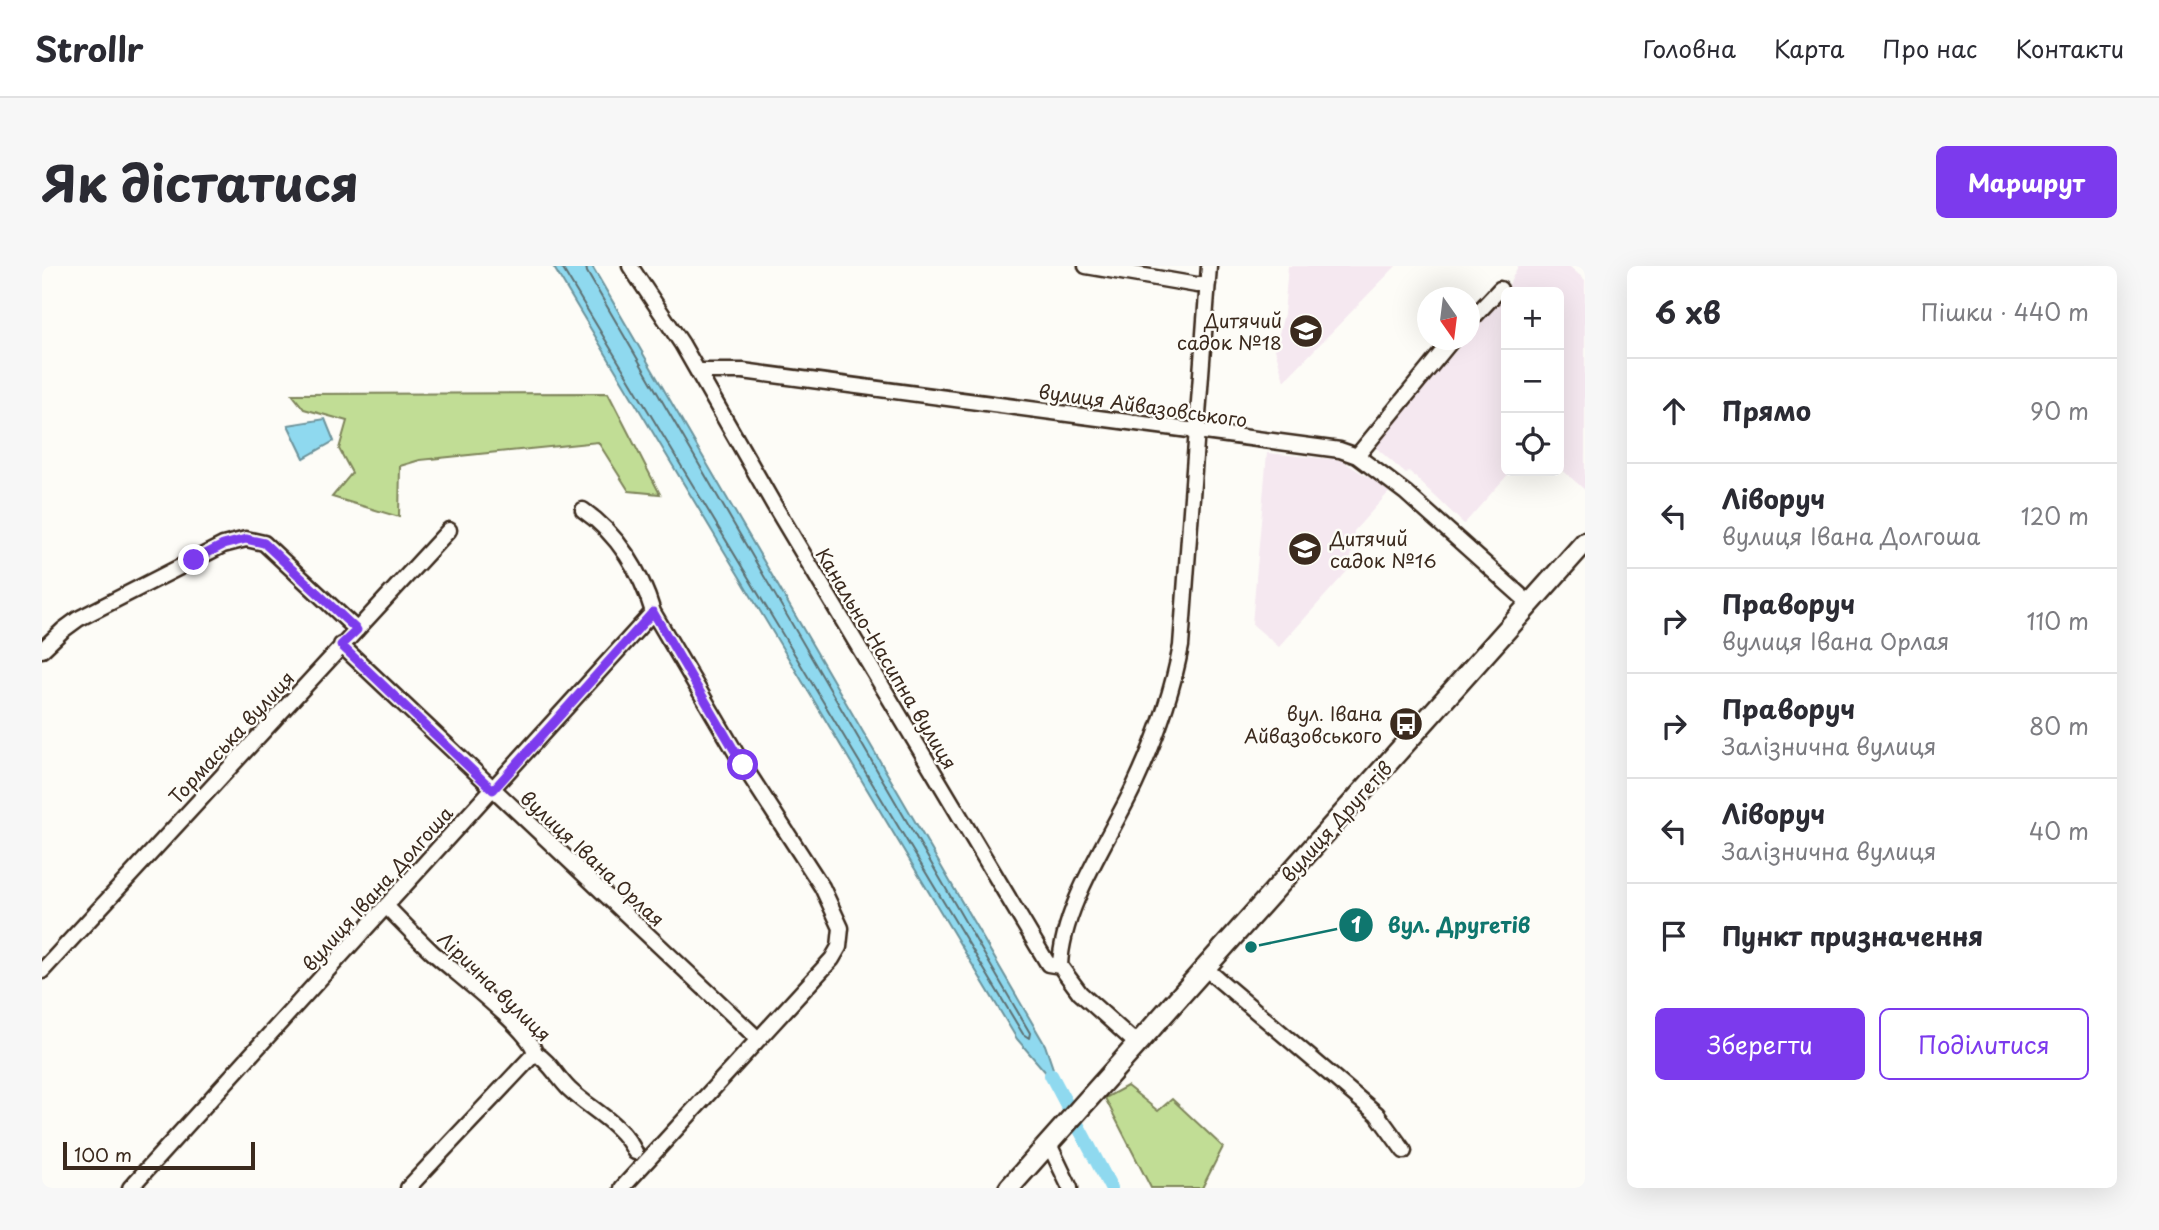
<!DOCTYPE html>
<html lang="uk">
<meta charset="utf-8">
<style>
body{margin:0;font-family:"Playpen Sans",sans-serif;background:#f7f7f7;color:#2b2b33}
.controls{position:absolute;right:21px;top:21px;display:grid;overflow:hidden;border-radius:10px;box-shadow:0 7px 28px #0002}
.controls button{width:63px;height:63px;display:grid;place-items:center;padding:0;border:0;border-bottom:2px solid #e1e1e2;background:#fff;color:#2b2b33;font:35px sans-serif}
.compass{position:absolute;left:1375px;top:21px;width:63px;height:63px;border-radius:50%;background:#fff;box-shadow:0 7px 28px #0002;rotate:166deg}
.scale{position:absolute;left:21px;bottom:18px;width:192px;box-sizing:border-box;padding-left:7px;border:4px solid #3b2a1e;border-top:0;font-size:19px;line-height:24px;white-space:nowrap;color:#3b2a1e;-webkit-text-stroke:5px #fdfcf7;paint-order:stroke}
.stop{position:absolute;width:21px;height:21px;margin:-16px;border:5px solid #7c3aed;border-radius:50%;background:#fff}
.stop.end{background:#7c3aed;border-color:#fff;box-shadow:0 2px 7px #0008}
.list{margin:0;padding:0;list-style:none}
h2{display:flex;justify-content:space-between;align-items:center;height:91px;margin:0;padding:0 28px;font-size:30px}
h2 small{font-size:23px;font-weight:400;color:#7c7c81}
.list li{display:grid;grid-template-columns:46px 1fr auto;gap:21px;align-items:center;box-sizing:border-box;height:105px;padding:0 28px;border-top:2px solid #e1e1e2}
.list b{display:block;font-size:26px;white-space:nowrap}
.list p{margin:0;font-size:23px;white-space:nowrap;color:#7c7c81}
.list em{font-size:23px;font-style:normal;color:#7c7c81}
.actions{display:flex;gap:14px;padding:21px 28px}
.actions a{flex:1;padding:16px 0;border:2px solid #7c3aed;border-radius:10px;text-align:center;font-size:24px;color:#7c3aed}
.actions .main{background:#7c3aed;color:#fff}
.icon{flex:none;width:38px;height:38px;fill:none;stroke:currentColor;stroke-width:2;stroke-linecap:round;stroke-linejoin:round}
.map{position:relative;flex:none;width:1543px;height:922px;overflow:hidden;border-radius:10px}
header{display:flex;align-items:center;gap:42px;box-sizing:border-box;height:98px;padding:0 35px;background:#fff;border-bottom:2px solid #e1e1e2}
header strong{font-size:33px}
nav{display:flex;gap:38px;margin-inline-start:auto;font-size:24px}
.intro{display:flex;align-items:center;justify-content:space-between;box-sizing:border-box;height:168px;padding:0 42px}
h1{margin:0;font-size:49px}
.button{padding:18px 32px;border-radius:10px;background:#7c3aed;color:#fff;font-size:24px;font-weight:700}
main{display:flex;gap:42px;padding:0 42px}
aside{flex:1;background:#fff;border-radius:10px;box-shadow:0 7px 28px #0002}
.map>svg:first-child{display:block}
</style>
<header>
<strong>Strollr</strong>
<nav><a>Головна</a><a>Карта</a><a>Про нас</a><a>Контакти</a></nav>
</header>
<div class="intro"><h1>Як дістатися</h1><a class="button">Маршрут</a></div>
<main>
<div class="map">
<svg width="1543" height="922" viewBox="0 0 1543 922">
<rect width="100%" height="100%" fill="#fdfcf7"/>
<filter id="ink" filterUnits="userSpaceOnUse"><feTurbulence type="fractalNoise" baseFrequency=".0143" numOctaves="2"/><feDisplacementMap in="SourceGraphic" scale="14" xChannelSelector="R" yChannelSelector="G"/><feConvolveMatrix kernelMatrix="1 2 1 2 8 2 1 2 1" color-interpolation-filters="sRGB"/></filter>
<g filter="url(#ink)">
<!-- built -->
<path fill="#f5e8f0" d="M1246,0H1354L1242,115L1233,83L1242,48Z
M1476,0H1527L1543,14V224L1517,201V26H1464V205H1469L1422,258L1367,205L1364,208L1332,180L1423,74H1428V68L1465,23Z
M1225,187L1299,194L1348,225L1312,265L1308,302L1237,381L1210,358Z"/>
<!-- green -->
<path fill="#c1dd95" stroke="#7e845a" stroke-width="2" d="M566,127L618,228L587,225L556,176L378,194L358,200L357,251L290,231L310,207L297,183L305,155L262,143L250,128Z
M1085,820L1116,845L1130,833L1181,881L1160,922H1109L1063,832Z"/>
<!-- water -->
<path fill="#8fd9ef" stroke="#6d939b" stroke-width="2" d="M511,0H550L1003,779L1018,823L975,773Z
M283,153L292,175L262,192L246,159Z"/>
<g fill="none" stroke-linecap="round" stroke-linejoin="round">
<!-- shore -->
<path stroke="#5d7072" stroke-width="2" d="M519,0L981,768L987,772L988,767L545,6L544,0"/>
<!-- canal -->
<path stroke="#8fd9ef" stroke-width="14" d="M1009,809L1069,922"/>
<!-- minor casing -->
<g stroke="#3b2a1e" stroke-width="19">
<path id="minor" d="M588,0L640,78L732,239L1006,698L1018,700L1038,727L1095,778
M1044,0L1155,19L1166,18
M1428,55L1458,23
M656,105H701L1298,184L1315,190L1364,227L1488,338
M1315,190L1410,74
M541,244C576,268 599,306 611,346L701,499L780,621L799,662L797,681L790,693L580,922
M299,379L716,773
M0,384L21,364L36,353L181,279L204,273L222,277L315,364
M344,640C359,655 374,671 390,686C411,705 489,764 493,787C507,795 515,811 527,823C549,844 579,857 593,886
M1018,700C1020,640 1068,572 1093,518C1114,473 1130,428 1139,380L1167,0
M1163,702L1335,848L1362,885
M0,705L407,264
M1007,878L1028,922
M88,922L611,346
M366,922L493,787"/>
</g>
<!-- secondary casing -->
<g stroke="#3b2a1e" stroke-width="24">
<path id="secondary" d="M967,922L1543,276"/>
</g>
<!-- minor -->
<use href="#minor" stroke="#fdfcf7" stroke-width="14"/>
<!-- secondary -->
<use href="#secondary" stroke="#fdfcf7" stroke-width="19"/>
</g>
</g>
<g fill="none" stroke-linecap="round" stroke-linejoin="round" filter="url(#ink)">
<!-- route -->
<path stroke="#7c3aed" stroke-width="9" d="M152,294L181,279L204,273L222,277L315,364L299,379L451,524L611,346L701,499"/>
</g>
<!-- icons -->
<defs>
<g id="school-disc" transform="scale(1.75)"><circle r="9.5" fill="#3b2a1e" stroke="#fdfcf7"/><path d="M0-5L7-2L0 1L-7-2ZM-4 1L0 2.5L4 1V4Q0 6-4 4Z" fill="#fff"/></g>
<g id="bus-disc" transform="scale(1.75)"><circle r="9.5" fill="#3b2a1e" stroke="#fdfcf7"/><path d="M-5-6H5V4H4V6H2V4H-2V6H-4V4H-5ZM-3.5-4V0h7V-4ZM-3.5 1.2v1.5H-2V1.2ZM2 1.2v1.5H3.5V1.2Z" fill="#fff"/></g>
</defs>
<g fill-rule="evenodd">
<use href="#school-disc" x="1264" y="65"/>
<use href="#school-disc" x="1263" y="283"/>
<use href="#bus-disc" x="1364" y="458"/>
</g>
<g text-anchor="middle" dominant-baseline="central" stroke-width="5" stroke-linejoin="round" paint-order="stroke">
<!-- poi labels -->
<g font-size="19" fill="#3b2a1e" stroke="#fdfcf7" text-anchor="end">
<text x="1240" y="54">Дитячий<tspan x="1240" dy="22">садок №18</tspan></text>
<text x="1288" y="272" text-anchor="start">Дитячий<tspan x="1288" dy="22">садок №16</tspan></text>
<text x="1340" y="447">вул. Івана<tspan x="1340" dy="22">Айвазовського</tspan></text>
</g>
<!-- street labels -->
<g font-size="19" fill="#3b2a1e" stroke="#fdfcf7">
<text transform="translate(1101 139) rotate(8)">вулиця Айвазовського</text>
<text transform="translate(845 392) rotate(59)">Канально-Насипна вулиця</text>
<text transform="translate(189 471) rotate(-47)">Тормаська вулиця</text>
<text transform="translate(1294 555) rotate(-48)">вулиця Другетів</text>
<text transform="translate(551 592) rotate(43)">вулиця Івана Орлая</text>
<text transform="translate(335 622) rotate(-48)">вулиця Івана Долгоша</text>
<text transform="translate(453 720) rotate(44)">Лірична вулиця</text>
</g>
</g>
<!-- callouts -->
<path fill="none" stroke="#0f766e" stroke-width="2.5" d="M1209 681L1314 659"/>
<g fill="#0f766e" stroke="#fdfcf7" stroke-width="2.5">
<circle cx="1209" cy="681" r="7"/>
<circle cx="1314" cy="659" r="18"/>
</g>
<g font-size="21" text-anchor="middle" font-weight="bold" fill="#fff">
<text x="1314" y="667">1</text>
</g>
<g font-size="21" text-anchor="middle" font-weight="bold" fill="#0f766e" stroke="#fdfcf7" stroke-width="5" stroke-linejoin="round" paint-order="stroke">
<text x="1417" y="667">вул. Другетів</text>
</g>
</svg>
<div class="controls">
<button>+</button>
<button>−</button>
<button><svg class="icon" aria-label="locate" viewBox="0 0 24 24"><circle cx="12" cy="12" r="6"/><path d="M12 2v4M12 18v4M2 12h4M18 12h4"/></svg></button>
</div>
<svg class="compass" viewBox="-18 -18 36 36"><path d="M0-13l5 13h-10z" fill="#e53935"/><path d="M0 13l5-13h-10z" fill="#7c7c81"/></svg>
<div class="scale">100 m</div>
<div class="stop" style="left:701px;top:499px"></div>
<div class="stop end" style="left:152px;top:294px"></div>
</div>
<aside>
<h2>6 хв<small>Пішки · 440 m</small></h2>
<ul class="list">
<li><svg class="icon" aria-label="ahead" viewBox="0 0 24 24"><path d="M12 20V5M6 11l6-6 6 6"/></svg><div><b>Прямо</b></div><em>90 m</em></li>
<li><svg class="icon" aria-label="left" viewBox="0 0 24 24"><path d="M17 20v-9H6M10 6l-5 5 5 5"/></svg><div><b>Ліворуч</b><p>вулиця Івана Долгоша</p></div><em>120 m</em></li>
<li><svg class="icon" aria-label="right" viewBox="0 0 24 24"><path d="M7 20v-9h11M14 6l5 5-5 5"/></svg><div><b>Праворуч</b><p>вулиця Івана Орлая</p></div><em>110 m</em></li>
<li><svg class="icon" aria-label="right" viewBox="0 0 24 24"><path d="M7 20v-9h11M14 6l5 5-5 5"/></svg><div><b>Праворуч</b><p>Залізнична вулиця</p></div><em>80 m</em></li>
<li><svg class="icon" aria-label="left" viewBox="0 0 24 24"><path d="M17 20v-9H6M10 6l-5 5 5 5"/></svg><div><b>Ліворуч</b><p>Залізнична вулиця</p></div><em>40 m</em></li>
<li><svg class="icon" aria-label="arrive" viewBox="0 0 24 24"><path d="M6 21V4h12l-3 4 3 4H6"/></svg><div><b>Пункт призначення</b></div></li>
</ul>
<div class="actions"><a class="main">Зберегти</a><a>Поділитися</a></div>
</aside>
</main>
